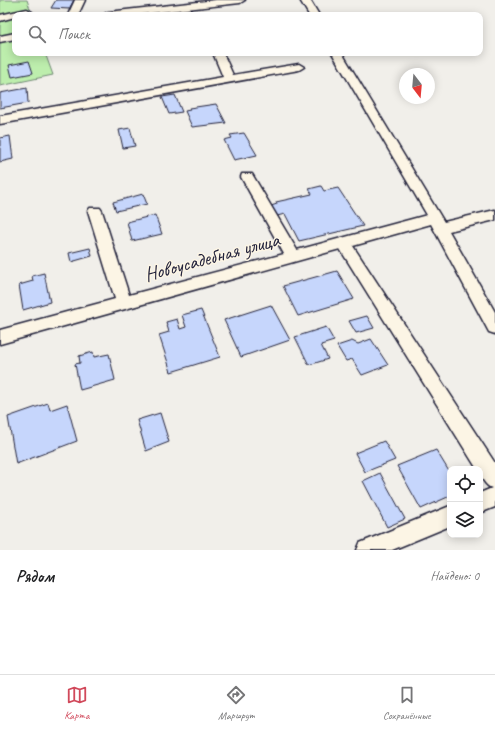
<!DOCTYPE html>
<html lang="ru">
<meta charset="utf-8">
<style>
body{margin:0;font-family:Caveat,sans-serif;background:#f2f2f2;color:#202124}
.controls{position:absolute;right:12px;bottom:12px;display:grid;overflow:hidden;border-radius:8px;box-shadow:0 2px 10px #0003}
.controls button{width:36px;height:36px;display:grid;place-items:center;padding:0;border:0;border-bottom:1px solid #e0e0e0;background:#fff;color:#202124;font:20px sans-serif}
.compass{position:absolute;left:399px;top:68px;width:36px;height:36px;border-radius:50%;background:#fff;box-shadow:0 2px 10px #0003;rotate:164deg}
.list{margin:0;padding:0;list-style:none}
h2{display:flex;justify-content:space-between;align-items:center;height:52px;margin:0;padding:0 16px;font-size:17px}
h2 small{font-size:13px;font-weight:400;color:#757577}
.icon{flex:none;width:22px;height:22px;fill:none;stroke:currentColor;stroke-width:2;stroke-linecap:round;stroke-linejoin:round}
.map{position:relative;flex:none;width:495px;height:550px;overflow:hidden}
.search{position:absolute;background:#fff;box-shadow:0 2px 10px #0003;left:12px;right:12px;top:12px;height:44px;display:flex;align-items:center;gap:10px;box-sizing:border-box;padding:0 14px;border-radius:8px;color:#757577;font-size:15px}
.sheet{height:124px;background:#fff}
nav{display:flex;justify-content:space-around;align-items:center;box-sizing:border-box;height:56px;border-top:1px solid #e0e0e0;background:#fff;font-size:11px;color:#757577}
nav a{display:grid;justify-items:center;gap:2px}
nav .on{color:#d1495b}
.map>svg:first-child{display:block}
</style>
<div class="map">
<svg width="495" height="550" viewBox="0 0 495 550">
<rect width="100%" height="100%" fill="#f1efea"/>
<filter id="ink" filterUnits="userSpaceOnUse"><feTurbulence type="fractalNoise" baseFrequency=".025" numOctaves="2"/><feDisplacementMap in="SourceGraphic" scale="8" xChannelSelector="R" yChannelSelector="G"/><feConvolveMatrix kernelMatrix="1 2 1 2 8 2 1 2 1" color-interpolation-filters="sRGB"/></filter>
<g filter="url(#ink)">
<!-- green -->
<path fill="#bdeead" stroke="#708874" d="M0,0H27L32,15H15V53H45L53,75L0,86Z"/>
<!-- building -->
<path fill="#c6d6fc" stroke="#22223b" d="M56,0H74L69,9L51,8Z
M29,61L33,73L12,77L9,65Z
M27,88L28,103L0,108V93Z
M175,95L182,112L169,114L162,97Z
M216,104L226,123L192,127L185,111L190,110L189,108Z
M130,128L135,146L123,148L119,130Z
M244,133L257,155L234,160L224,140L232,138L230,135Z
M10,136L13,159L0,162V138Z
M321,186L324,191L338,188L363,226L299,241L285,214L277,216L271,206L277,204L276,202L312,194L309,189Z
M143,194L147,204L116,211L113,202Z
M155,215L162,234L132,241L127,222Z
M90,248L92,256L71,262L69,253Z
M337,271L354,299L298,316L283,286Z
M44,273L50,302L23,310L19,285L33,281L32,276Z
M271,305L290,340L241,357L224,320Z
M201,310L220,357L171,372L159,335L169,332L166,322L177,319L180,329L186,327L182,315Z
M367,316L374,328L356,333L349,321Z
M326,327L334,341L321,345L328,359L309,365L295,337Z
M371,339L388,365L362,375L352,359L346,361L337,346L352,341L358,344Z
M93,352L94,357L109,354L115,380L80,390L75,364L80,363L79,356Z
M48,403L50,410L67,404L77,441L16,464L8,417Z
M160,413L169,442L146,451L137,420Z
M384,441L395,460L365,472L355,453Z
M436,450L450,473V496L421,509L397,466Z
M380,473L405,519L387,527L363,481Z"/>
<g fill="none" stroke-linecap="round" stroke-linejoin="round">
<!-- street casing -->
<g stroke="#22223b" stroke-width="3">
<path id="street" d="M75,0H85L78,15H68Z
M216,0H245L240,3L133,15H103L108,12Z
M300,0H310L319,15H309Z
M27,9L32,12L30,14L15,15V17L0,21V15Z
M15,33V39L0,42V36Z
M213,53H223L233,75L299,64L304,67L299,70L0,124V116L223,77Z
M332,53H342L444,222L495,210V220L449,231L495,312V334L489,332L431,224L353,246L495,463V507L480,513V493L492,488C485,486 480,476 480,469H477L340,249L0,344V330L115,299L88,211L90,208H100L102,211L129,295L284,254L241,177L242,174H252L297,250L427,215Z
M450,506V526L392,550H357L360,543Z"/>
</g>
<!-- street -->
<use href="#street" fill="#fcf5e5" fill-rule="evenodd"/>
</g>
</g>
<g text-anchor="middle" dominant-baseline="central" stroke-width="3" stroke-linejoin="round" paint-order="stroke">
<!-- street labels -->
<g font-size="20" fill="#22223b" stroke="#fcf5e5">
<text transform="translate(212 257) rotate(-15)">Новоусадебная улица</text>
</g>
</g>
</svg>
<div class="controls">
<button><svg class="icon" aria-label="locate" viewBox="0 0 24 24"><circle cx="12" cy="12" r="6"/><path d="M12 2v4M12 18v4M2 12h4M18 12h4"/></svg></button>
<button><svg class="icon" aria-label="layers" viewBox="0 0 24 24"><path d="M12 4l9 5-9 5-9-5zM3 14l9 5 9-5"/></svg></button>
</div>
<svg class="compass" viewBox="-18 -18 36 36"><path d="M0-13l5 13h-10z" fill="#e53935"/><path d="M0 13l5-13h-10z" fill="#757577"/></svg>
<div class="search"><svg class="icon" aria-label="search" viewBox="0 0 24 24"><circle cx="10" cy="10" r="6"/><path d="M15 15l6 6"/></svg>Поиск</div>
</div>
<section class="sheet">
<h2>Рядом<small>Найдено: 0</small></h2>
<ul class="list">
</ul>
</section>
<nav>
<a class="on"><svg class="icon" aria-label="map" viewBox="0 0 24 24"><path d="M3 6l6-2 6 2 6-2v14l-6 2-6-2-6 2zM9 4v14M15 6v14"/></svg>Карта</a>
<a><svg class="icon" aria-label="directions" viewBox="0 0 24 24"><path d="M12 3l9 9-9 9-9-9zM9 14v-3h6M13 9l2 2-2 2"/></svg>Маршрут</a>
<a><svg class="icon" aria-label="saved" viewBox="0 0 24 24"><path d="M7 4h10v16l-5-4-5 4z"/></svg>Сохранённые</a>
</nav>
